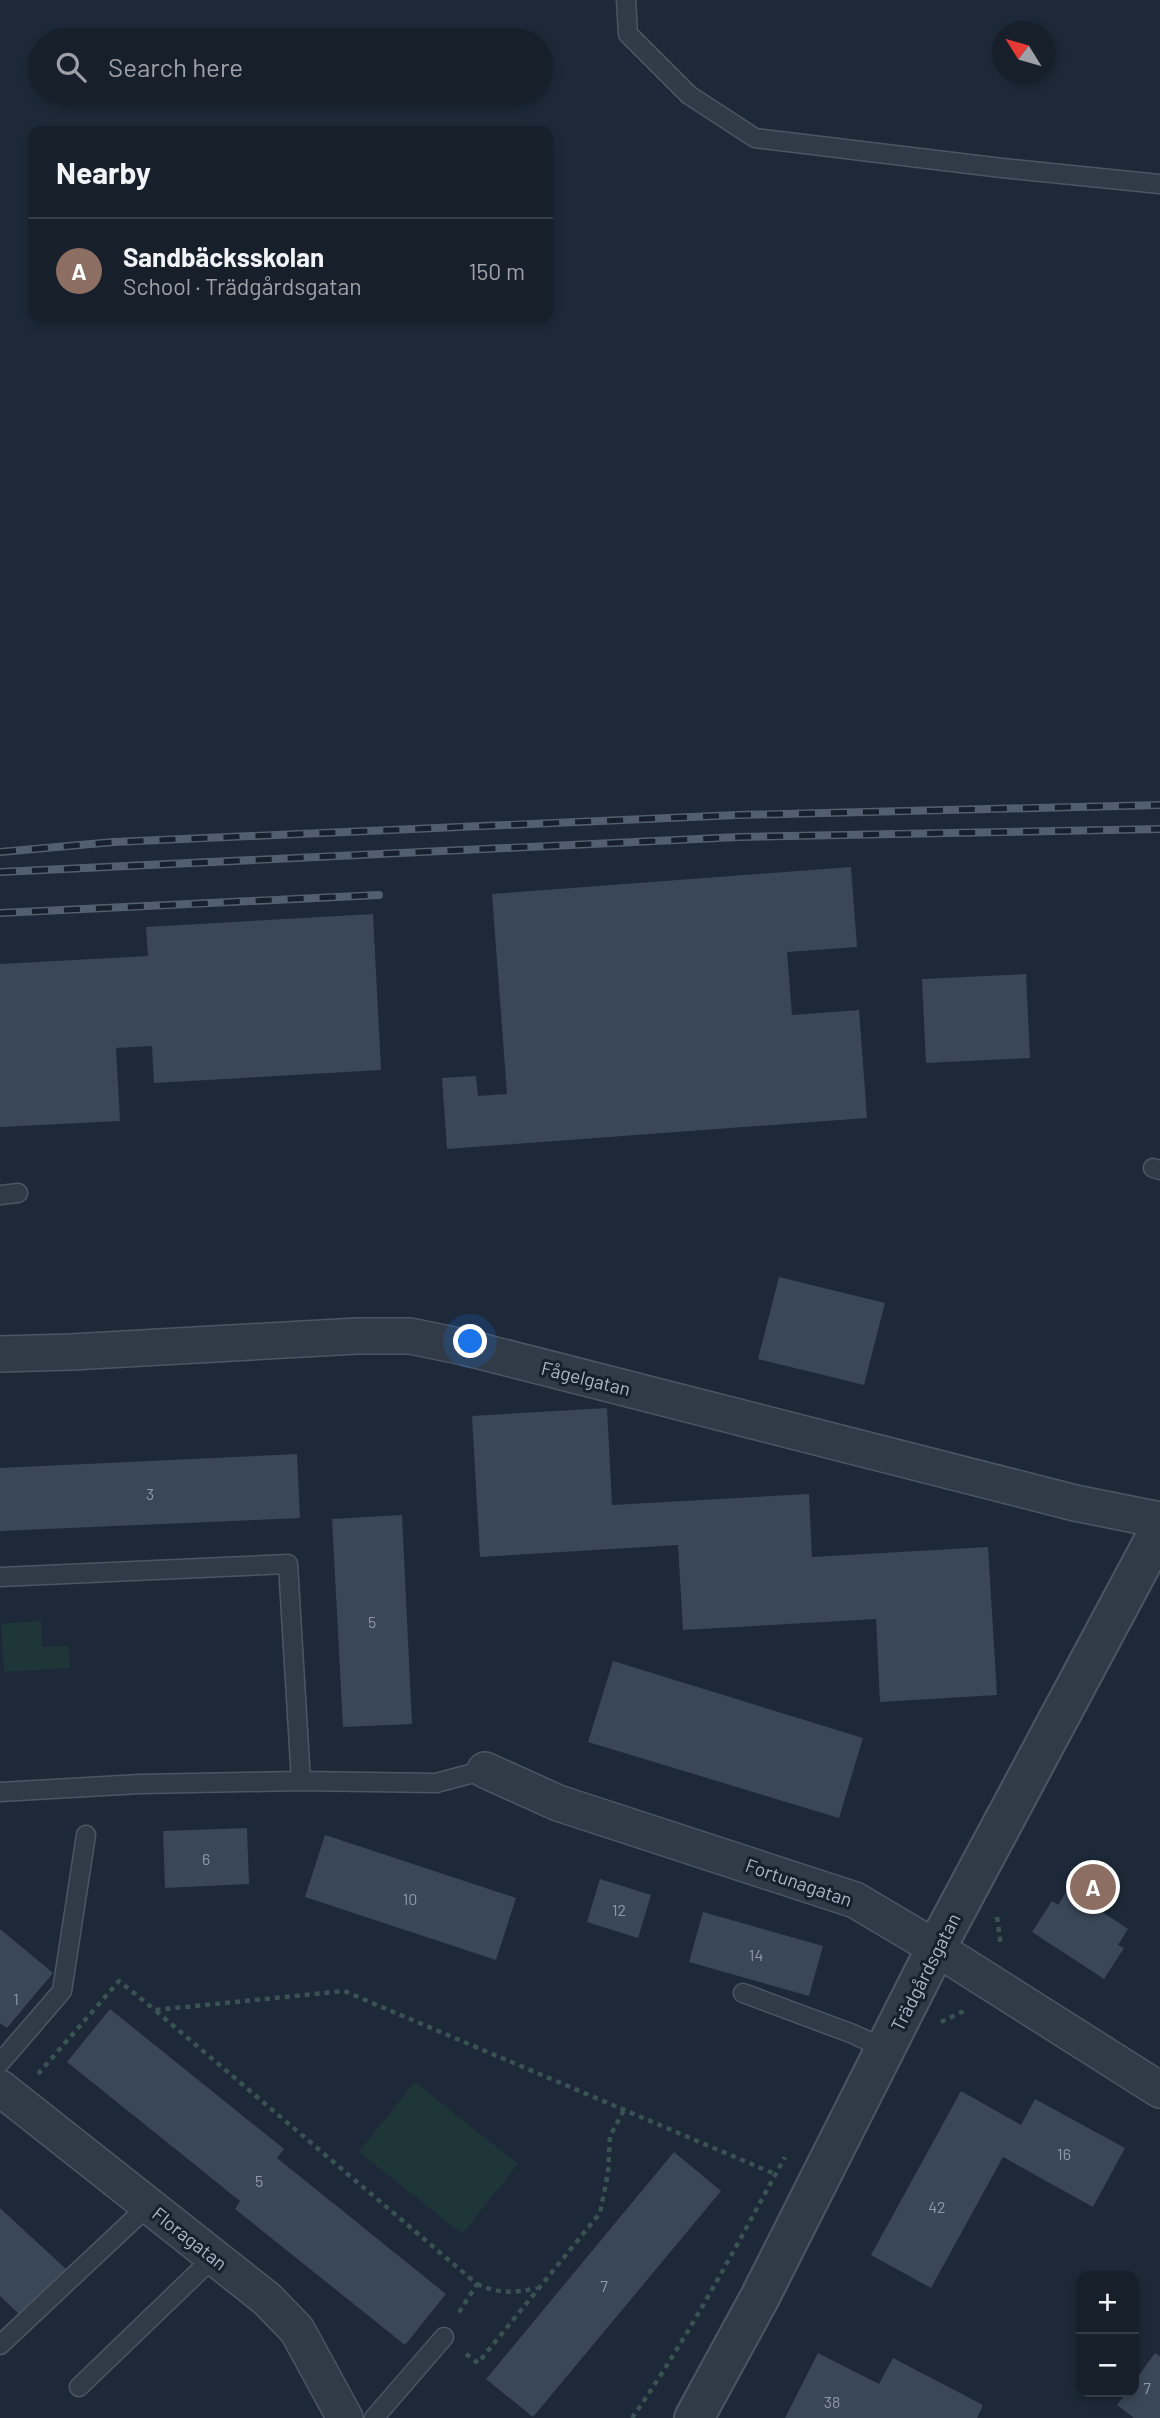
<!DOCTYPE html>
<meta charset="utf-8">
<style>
body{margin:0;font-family:Barlow,sans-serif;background:#232c36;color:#f1f3f6}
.controls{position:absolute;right:21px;bottom:21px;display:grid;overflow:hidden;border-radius:14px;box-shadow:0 4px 10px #0003}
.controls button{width:63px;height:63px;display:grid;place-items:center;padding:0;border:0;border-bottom:2px solid #353d47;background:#161f2a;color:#f1f3f6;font:35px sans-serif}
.compass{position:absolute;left:992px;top:21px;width:63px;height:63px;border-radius:50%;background:#161f2a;box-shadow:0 4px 10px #0003;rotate:307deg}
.you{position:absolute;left:471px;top:1342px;width:24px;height:24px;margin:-18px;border:5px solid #fff;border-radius:50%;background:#1a73e8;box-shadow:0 0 0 10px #1a73e833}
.badge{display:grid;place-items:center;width:46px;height:46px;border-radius:50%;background:#db2777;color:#fff;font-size:23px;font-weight:700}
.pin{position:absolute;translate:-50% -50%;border:4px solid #fff;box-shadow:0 2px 7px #0006}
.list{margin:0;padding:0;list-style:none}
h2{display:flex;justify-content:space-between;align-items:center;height:91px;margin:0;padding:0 28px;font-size:30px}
h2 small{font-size:23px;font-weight:400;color:#9ea2a8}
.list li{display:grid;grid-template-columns:46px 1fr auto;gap:21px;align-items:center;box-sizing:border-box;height:105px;padding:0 28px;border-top:2px solid #353d47}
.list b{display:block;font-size:26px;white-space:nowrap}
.list p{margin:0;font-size:23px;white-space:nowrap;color:#9ea2a8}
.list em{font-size:23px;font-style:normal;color:#9ea2a8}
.icon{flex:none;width:38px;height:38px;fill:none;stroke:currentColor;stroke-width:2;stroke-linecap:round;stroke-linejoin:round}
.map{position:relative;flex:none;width:1160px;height:2418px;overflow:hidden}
.search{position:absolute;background:#161f2a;box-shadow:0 4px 10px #0003;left:28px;top:28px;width:525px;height:77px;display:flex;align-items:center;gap:18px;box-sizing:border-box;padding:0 24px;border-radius:38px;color:#9ea2a8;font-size:26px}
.panel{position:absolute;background:#161f2a;box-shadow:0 4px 10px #0003;left:28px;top:126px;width:525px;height:196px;border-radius:14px}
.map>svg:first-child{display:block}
</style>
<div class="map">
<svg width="1160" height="2418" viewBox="0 0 1160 2418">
<rect width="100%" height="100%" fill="#1d2938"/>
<!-- green -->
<path fill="#1f3639" d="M41,1621L42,1647L68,1646L70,1668L4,1672L1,1624Z
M415,2082L518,2164L462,2234L359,2152Z"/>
<!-- building -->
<path fill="#394758" d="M851,867L857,947L787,952L792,1015L859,1010L867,1118L447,1149L442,1078L476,1076L478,1096L507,1094L492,894Z
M373,914L381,1070L154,1083L152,1046L116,1048L120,1121L0,1127V964L148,956L146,927Z
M1026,974L1030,1058L926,1063L922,979Z
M779,1277L885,1303L864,1385L758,1359Z
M607,1408L612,1505L809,1494L812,1557L988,1547L997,1695L880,1702L876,1619L683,1630L678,1545L480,1557L472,1416Z
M297,1454L300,1518L0,1531V1468Z
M402,1515L412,1724L343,1727L332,1519Z
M613,1661L863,1738L839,1818L588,1742Z
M247,1828L249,1884L165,1888L163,1831Z
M325,1835L516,1898L496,1960L305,1897Z
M600,1879L651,1895L638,1938L587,1922Z
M1068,1889L1128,1929L1118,1945L1124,1948L1104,1979L1032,1932L1052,1901L1058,1905Z
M703,1912L823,1946L809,1996L689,1962Z
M0,1929L53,1973L7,2028L0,2023Z
M110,2009L284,2149L277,2158L446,2294L405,2345L235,2209L240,2201L67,2062Z
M961,2091L1021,2125L1035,2099L1125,2148L1093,2207L1003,2157L931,2288L871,2255Z
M674,2152L721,2191L533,2417L486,2379Z
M0,2208L66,2269L22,2317L0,2296Z
M818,2353L879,2384L893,2358L983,2405L977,2418H785Z
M1155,2353L1160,2356V2418H1134L1117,2405L1127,2392H1134V2382Z"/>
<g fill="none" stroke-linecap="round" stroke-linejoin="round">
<!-- service casing -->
<g stroke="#4c5663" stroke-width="21">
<path id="service" d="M626,0L628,34L689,95L755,138L1002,168L1160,184
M1153,1168L1160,1170
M0,1195L18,1193
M0,1577L288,1564L301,1781
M0,1792L140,1784L301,1781L436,1783L485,1770
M743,1993L853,2034L885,2049
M0,2063L62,1991L86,1835
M0,2345L148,2206
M79,2387L214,2257
M374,2418L444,2337"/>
</g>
<!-- minor casing -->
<g stroke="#4c5663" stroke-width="38">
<path id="minor" d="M0,1354L71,1352L357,1336H410L464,1347L1075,1503L1160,1520
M485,1770L558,1803L855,1900L936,1948L1160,2090
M0,2088L267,2299L297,2330L345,2418"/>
</g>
<!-- tertiary casing -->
<g stroke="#4c5663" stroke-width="42">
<path id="tertiary" d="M694,2418L760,2297L936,1948L1160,1529"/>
</g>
<!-- path -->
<path stroke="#3a5253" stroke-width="4.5" stroke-dasharray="5 5" stroke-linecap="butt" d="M997,1917L1001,1946
M156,2011L477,2284L458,2314
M941,2022L968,2009
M38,2074L119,1981L155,2010L344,1991L775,2174
M477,2284C498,2294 515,2293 537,2288
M466,2354L478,2363L600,2213L608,2173L610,2136L624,2110
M632,2418C690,2335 736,2246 785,2157"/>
<!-- service -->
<use href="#service" stroke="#313b48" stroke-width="18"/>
<!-- minor -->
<use href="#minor" stroke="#313b48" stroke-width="35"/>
<!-- tertiary -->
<use href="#tertiary" stroke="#313b48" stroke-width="38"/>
<!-- rail casing -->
<g stroke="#525f70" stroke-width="8">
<path id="rail" d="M0,852L114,842L737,815L1160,805
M0,872L739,837L1160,829
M0,913L379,895"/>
</g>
<!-- rail -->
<use href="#rail" stroke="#17202c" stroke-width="5" stroke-dasharray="16" stroke-linecap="butt"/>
</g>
<g text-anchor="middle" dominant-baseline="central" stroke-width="6" stroke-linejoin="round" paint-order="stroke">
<!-- number labels -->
<g font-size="16" fill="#8e9aaa">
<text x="150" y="1493">3</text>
<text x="372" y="1621">5</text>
<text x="206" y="1858">6</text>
<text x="410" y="1898">10</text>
<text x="619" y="1909">12</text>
<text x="756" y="1954">14</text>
<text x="16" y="1998">1</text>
<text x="1064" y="2153">16</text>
<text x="259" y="2180">5</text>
<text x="937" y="2206">42</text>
<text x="604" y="2285">7</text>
<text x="1147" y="2387">7</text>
<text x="832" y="2401">38</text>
</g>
<!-- street labels -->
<g font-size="19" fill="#abb6c5" stroke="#17202c">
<text transform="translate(586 1378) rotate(14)">Fågelgatan</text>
<text transform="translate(799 1882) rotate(19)">Fortunagatan</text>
<text transform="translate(925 1972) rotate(-63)">Trädgårdsgatan</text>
<text transform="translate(190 2238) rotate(38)">Floragatan</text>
</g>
</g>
</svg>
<div class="controls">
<button>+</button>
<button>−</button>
</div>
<svg class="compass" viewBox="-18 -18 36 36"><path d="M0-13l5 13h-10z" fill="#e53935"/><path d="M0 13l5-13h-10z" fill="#9ea2a8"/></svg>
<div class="you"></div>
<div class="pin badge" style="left:1093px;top:1887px;background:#8d6e63">A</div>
<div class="search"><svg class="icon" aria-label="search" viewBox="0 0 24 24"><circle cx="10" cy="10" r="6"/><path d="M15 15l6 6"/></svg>Search here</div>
<section class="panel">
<h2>Nearby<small></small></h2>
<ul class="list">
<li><span class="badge" style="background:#8d6e63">A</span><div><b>Sandbäcksskolan</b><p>School · Trädgårdsgatan</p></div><em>150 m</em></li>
</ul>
</section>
</div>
